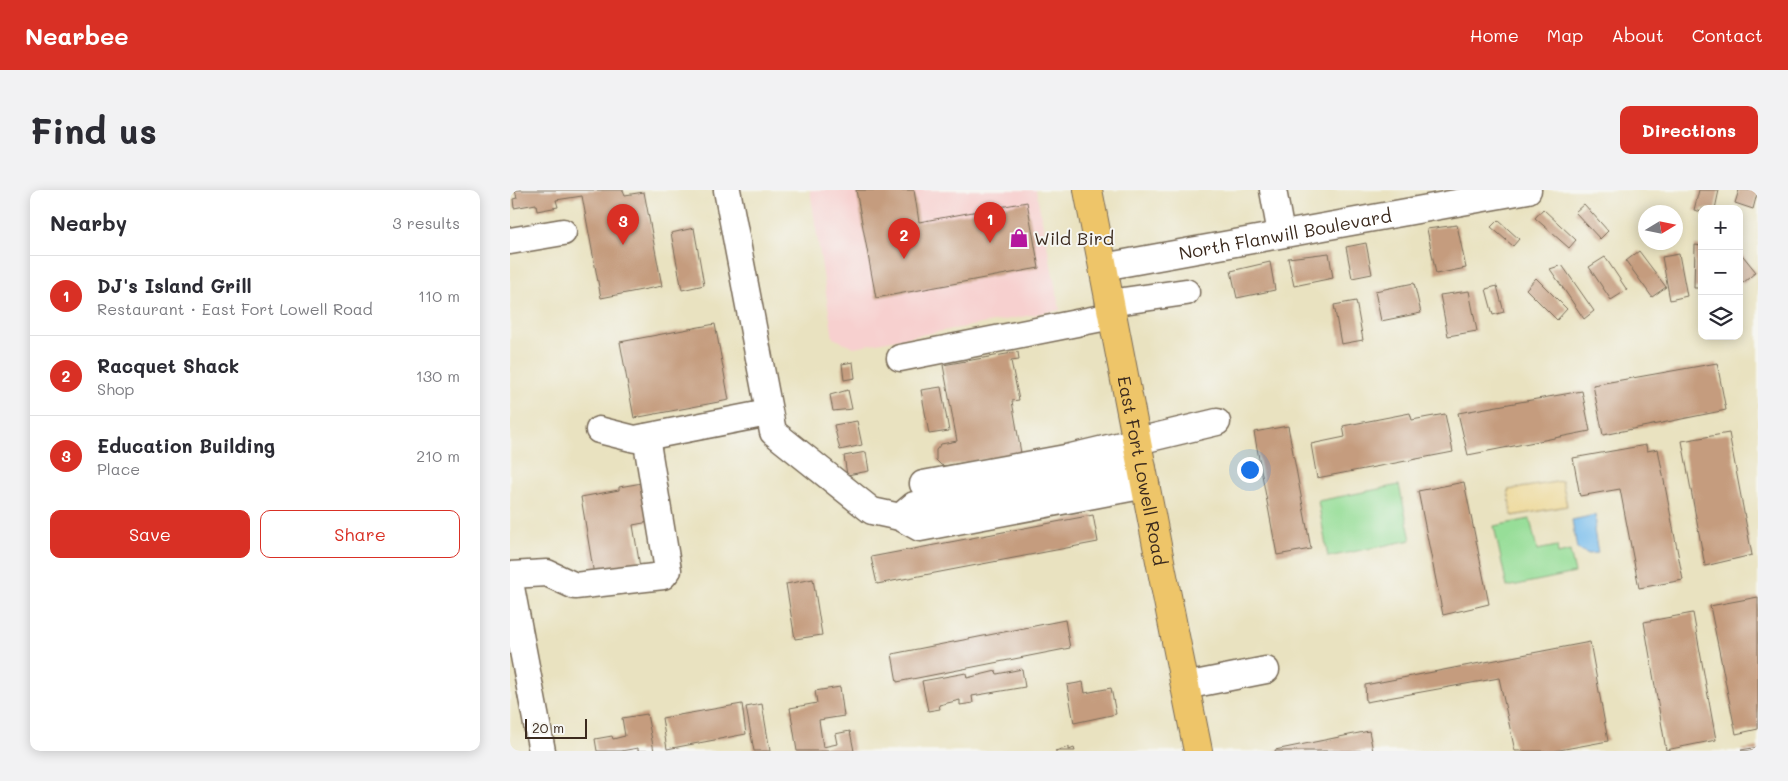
<!DOCTYPE html>
<meta charset="utf-8">
<style>
body{margin:0;font-family:Mali,sans-serif;background:#f2f2f3;color:#2b2b33}
.controls{position:absolute;right:15px;top:15px;display:grid;overflow:hidden;border-radius:10px;box-shadow:0 2px 12px #0003}
.controls button{width:45px;height:45px;display:grid;place-items:center;padding:0;border:0;border-bottom:1px solid #e1e1e2;background:#fff;color:#2b2b33;font:25px sans-serif}
.compass{position:absolute;left:1128px;top:15px;width:45px;height:45px;border-radius:50%;background:#fff;box-shadow:0 2px 12px #0003;rotate:80deg}
.scale{position:absolute;left:15px;bottom:12px;width:62px;box-sizing:border-box;padding-left:5px;border:2px solid #3b2a1e;border-top:0;font-size:14px;line-height:18px;white-space:nowrap;color:#3b2a1e;-webkit-text-stroke:4px #f6f6f2;paint-order:stroke}
.you{position:absolute;left:739px;top:279px;width:18px;height:18px;margin:-12px;border:4px solid #fff;border-radius:50%;background:#1a73e8;box-shadow:0 0 0 8px #1a73e833}
.badge{display:grid;place-items:center;width:32px;height:32px;border-radius:50%;background:#d93025;color:#fff;font-size:16px;font-weight:700}
.pin{position:absolute;translate:-50% -41px;filter:drop-shadow(0 1px 2px #0008)}
.pin::after{content:'';position:absolute;top:26px;width:18px;height:15px;background:inherit;clip-path:polygon(0 0,100% 0,50% 100%)}
.list{margin:0;padding:0;list-style:none}
h2{display:flex;justify-content:space-between;align-items:center;height:65px;margin:0;padding:0 20px;font-size:21px}
h2 small{font-size:16px;font-weight:400;color:#7c7c81}
.list li{display:grid;grid-template-columns:32px 1fr auto;gap:15px;align-items:center;box-sizing:border-box;height:80px;padding:0 20px;border-top:1px solid #e1e1e2}
.list b{display:block;font-size:19px;white-space:nowrap}
.list p{margin:0;font-size:16px;white-space:nowrap;color:#7c7c81}
.list em{font-size:16px;font-style:normal;color:#7c7c81}
.actions{display:flex;gap:10px;padding:15px 20px}
.actions a{flex:1;padding:11px 0;border:1px solid #d93025;border-radius:10px;text-align:center;font-size:18px;color:#d93025}
.actions .main{background:#d93025;color:#fff}
.icon{flex:none;width:28px;height:28px;fill:none;stroke:currentColor;stroke-width:2;stroke-linecap:round;stroke-linejoin:round}
.map{position:relative;flex:none;width:1248px;height:561px;overflow:hidden;border-radius:10px}
header{display:flex;align-items:center;gap:30px;box-sizing:border-box;height:70px;padding:0 25px;background:#d93025;color:#fff}
header strong{font-size:24px}
nav{display:flex;gap:28px;margin-inline-start:auto;font-size:18px}
.intro{display:flex;align-items:center;justify-content:space-between;box-sizing:border-box;height:120px;padding:0 30px}
h1{margin:0;font-size:35px}
.button{padding:12px 22px;border-radius:10px;background:#d93025;color:#fff;font-size:18px;font-weight:700}
main{display:flex;gap:30px;padding:0 30px}
aside{flex:1;background:#fff;border-radius:10px;box-shadow:0 2px 12px #0003}
.map>svg:first-child{display:block}
</style>
<header>
<strong>Nearbee</strong>
<nav><a>Home</a><a>Map</a><a>About</a><a>Contact</a></nav>
</header>
<div class="intro"><h1>Find us</h1><a class="button">Directions</a></div>
<main>
<aside>
<h2>Nearby<small>3 results</small></h2>
<ul class="list">
<li><span class="badge">1</span><div><b>DJ's Island Grill</b><p>Restaurant · East Fort Lowell Road</p></div><em>110 m</em></li>
<li><span class="badge">2</span><div><b>Racquet Shack</b><p>Shop</p></div><em>130 m</em></li>
<li><span class="badge">3</span><div><b>Education Building</b><p>Place</p></div><em>210 m</em></li>
</ul>
<div class="actions"><a class="main">Save</a><a>Share</a></div>
</aside>
<div class="map">
<svg width="1248" height="561" viewBox="0 0 1248 561">
<rect width="100%" height="100%" fill="#f6f6f2"/>
<filter id="ink" filterUnits="userSpaceOnUse"><feTurbulence type="fractalNoise" baseFrequency=".02" numOctaves="2"/><feDisplacementMap in="SourceGraphic" scale="10" xChannelSelector="R" yChannelSelector="G"/><feConvolveMatrix kernelMatrix="1 2 1 2 8 2 1 2 1" color-interpolation-filters="sRGB"/></filter>
<filter id="wash" filterUnits="userSpaceOnUse"><feTurbulence type="fractalNoise" baseFrequency=".0096" numOctaves="4" result="noise"/><feDisplacementMap in="SourceGraphic" scale="20" xChannelSelector="R" yChannelSelector="G"/><feGaussianBlur stdDeviation="1.12" result="paint"/><feColorMatrix in="noise" values="0 0 0 0 0 0 0 0 0 0 0 0 0 0 0 0 0 1.4 0 .05"/><feComposite in="paint" operator="in"/></filter>
<g filter="url(#wash)">
<rect width="100%" height="100%" fill="#e9e2c0"/>
<!-- built -->
<path fill="#f7d0cf" d="M300,0H526L550,120L344,157L323,148Z"/>
<!-- green -->
<path fill="#97de98" stroke="#69845b" d="M889,295L901,350L818,367L808,311Z
M1020,329L1027,360L1047,356L1048,364L1060,361L1065,383L997,397L984,336Z"/>
<!-- sand -->
<path fill="#eeda9e" stroke="#94825e" d="M1052,291L1057,316L1002,326L998,300Z"/>
<!-- water -->
<path fill="#74bbec" stroke="#587285" d="M1085,325L1086,334L1084,340L1088,363L1079,364L1067,359L1062,330Z"/>
<g id="blocks">
<!-- building -->
<path fill="#c59c7e" d="M5,0H113L115,5L134,2L152,96L91,108L72,6L46,10L48,17L27,21L26,14L4,18L3,9L7,8Z
M346,0H404L409,32L517,12L529,78L366,108Z
M1189,0H1209L1205,19H1192V22L1184,20Z
M1229,0H1248L1243,19L1225,13Z
M1074,14L1098,41L1090,49L1065,22Z
M1033,19L1066,50L1059,58L1025,28Z
M988,30L1009,49L1003,56L981,37Z
M947,35L956,78L926,84L917,39Z
M184,38L194,95L172,100L161,43Z
M856,53L862,84L842,88L836,57Z
M1185,55L1192,56V98H1184Z
M1129,61L1156,97L1142,107L1116,71Z
M1229,61L1246,82L1233,93L1229,88Z
M819,63L823,88L784,96L778,68Z
M1169,64L1177,106L1160,110L1152,67Z
M1095,67L1117,100L1101,110L1079,77Z
M760,72L765,100L727,108L721,81Z
M1052,75L1084,121L1074,129L1040,79Z
M1026,88L1057,119L1047,130L1016,99Z
M904,93L911,123L871,131L865,101Z
M987,96L994,122L983,125L976,99Z
M959,101L967,141L938,146L930,105Z
M846,111L853,150L831,154L824,115Z
M205,134L219,210L124,228L110,152Z
M508,162L509,170L501,171L509,210L502,211L511,263L435,276L431,275L426,270V260L431,254L447,251L433,175Z
M343,172L345,188L334,190L332,174Z
M1207,173L1216,220L1093,245L1083,195Z
M431,197L439,241L419,244L411,200Z
M338,200L342,219L323,221L320,205Z
M1072,201L1080,241L958,265L948,223Z
M900,223L902,230L935,224L943,262L807,288L801,254L835,247L833,236Z
M347,231L352,255L330,260L324,235Z
M778,236L801,359L767,365L744,242Z
M1219,243L1242,365L1195,376L1172,251Z
M1136,255L1137,261L1148,259L1173,390L1129,398L1110,299L1070,306L1063,268Z
M356,262L359,281L337,285L334,266Z
M954,292L979,414L933,425L908,301Z
M132,293L139,332L123,335L130,377L84,385L71,307L109,300V297Z
M583,325L588,352L367,394L361,367Z
M303,389L312,445L285,449L276,394Z
M1248,407V539L1226,544L1200,416Z
M1183,423L1206,550L1156,560L1134,432Z
M555,430L560,458L387,492L382,464Z
M1080,452L1098,551L1044,561H1005L989,488L856,512L855,495Z
M512,479L515,497L462,506L463,513L450,515V510L429,515L430,519L418,521L412,491L456,483L457,488L486,481L487,484Z
M573,492L575,503L601,498L606,524L564,533L557,495Z
M330,497L334,526L309,530L313,557L327,554L325,544L340,541L344,561H287L280,518L307,513L305,501Z
M232,514L236,544L157,559L152,528Z
M252,514L260,561H244L236,517Z
M137,524L144,561H128V558L111,561H87L85,549L102,546L103,549L115,546L112,528Z
M859,541L863,561H765V560Z
M559,557V560L564,558L565,561H545Z
M1248,557V561H1232L1231,560Z"/>
</g>
</g>
<g filter="url(#ink)">
<use href="#blocks" fill-opacity="0" stroke="#786a57" stroke-width="1"/>
<g fill="none" stroke-linecap="round" stroke-linejoin="round">
<!-- minor casing -->
<g stroke="#786a57" stroke-width="29">
<g id="minor">
<path d="M217,0L263,242L362,321L390,327"/>
<path d="M763,0L771,44"/>
<path d="M0,51L53,42"/>
<path id="s1" d="M593,77L1018,0"/>
<path d="M599,113L676,102"/>
<path d="M390,168L602,126"/>
<path d="M89,240L125,249L258,223"/>
<path d="M632,277L404,315L390,327L410,338L636,295"/>
<path d="M413,294L561,267L707,232"/>
<path d="M0,385L37,383L65,396L153,386L158,380L136,247"/>
<path d="M0,392L32,561"/>
<path d="M675,496L756,480"/>
</g>
</g>
<!-- major casing -->
<g stroke="#786a57" stroke-width="30">
<g id="major">
<path id="s2" d="M578,0L651,376L688,561"/>
</g>
</g>
<!-- minor -->
<use href="#minor" stroke="#fff" stroke-width="26"/>
<!-- major -->
<use href="#major" stroke="#eec569" stroke-width="28"/>
</g>
</g>
<!-- icons -->
<defs>
<g id="shop-bare" transform="scale(1.5)"><path d="M-5-2.5h2.3a2.7 3.5 0 0 1 5.4 0H5L5.5 6h-11ZM-1.5-2.5h3a1.5 2.3 0 0 0-3 0Z" fill="#b5179e" stroke="#f6f6f2" stroke-width="2.5" paint-order="stroke"/></g>
</defs>
<g fill-rule="evenodd">
<use href="#shop-bare" x="509" y="48"/>
</g>
<g text-anchor="middle" dominant-baseline="central" stroke-width="4" stroke-linejoin="round" paint-order="stroke">
<!-- street labels -->
<g font-size="18" fill="#3b2a1e" stroke="#f6f6f2">
<text stroke="none"><textPath href="#s1" startOffset="185">North Flanwill Boulevard</textPath></text>
<text stroke="none"><textPath href="#s2" startOffset="286">East Fort Lowell Road</textPath></text>
</g>
<!-- poi labels -->
<g font-size="18" fill="#3b2a1e" stroke="#f6f6f2" text-anchor="start">
<text x="524" y="48">Wild Bird</text>
</g>
</g>
</svg>
<div class="controls">
<button>+</button>
<button>−</button>
<button><svg class="icon" aria-label="layers" viewBox="0 0 24 24"><path d="M12 4l9 5-9 5-9-5zM3 14l9 5 9-5"/></svg></button>
</div>
<svg class="compass" viewBox="-18 -18 36 36"><path d="M0-13l5 13h-10z" fill="#e53935"/><path d="M0 13l5-13h-10z" fill="#7c7c81"/></svg>
<div class="scale">20 m</div>
<div class="you"></div>
<div class="pin badge" style="left:480px;top:53px">1</div>
<div class="pin badge" style="left:394px;top:69px">2</div>
<div class="pin badge" style="left:113px;top:55px">3</div>
</div>
</main>
